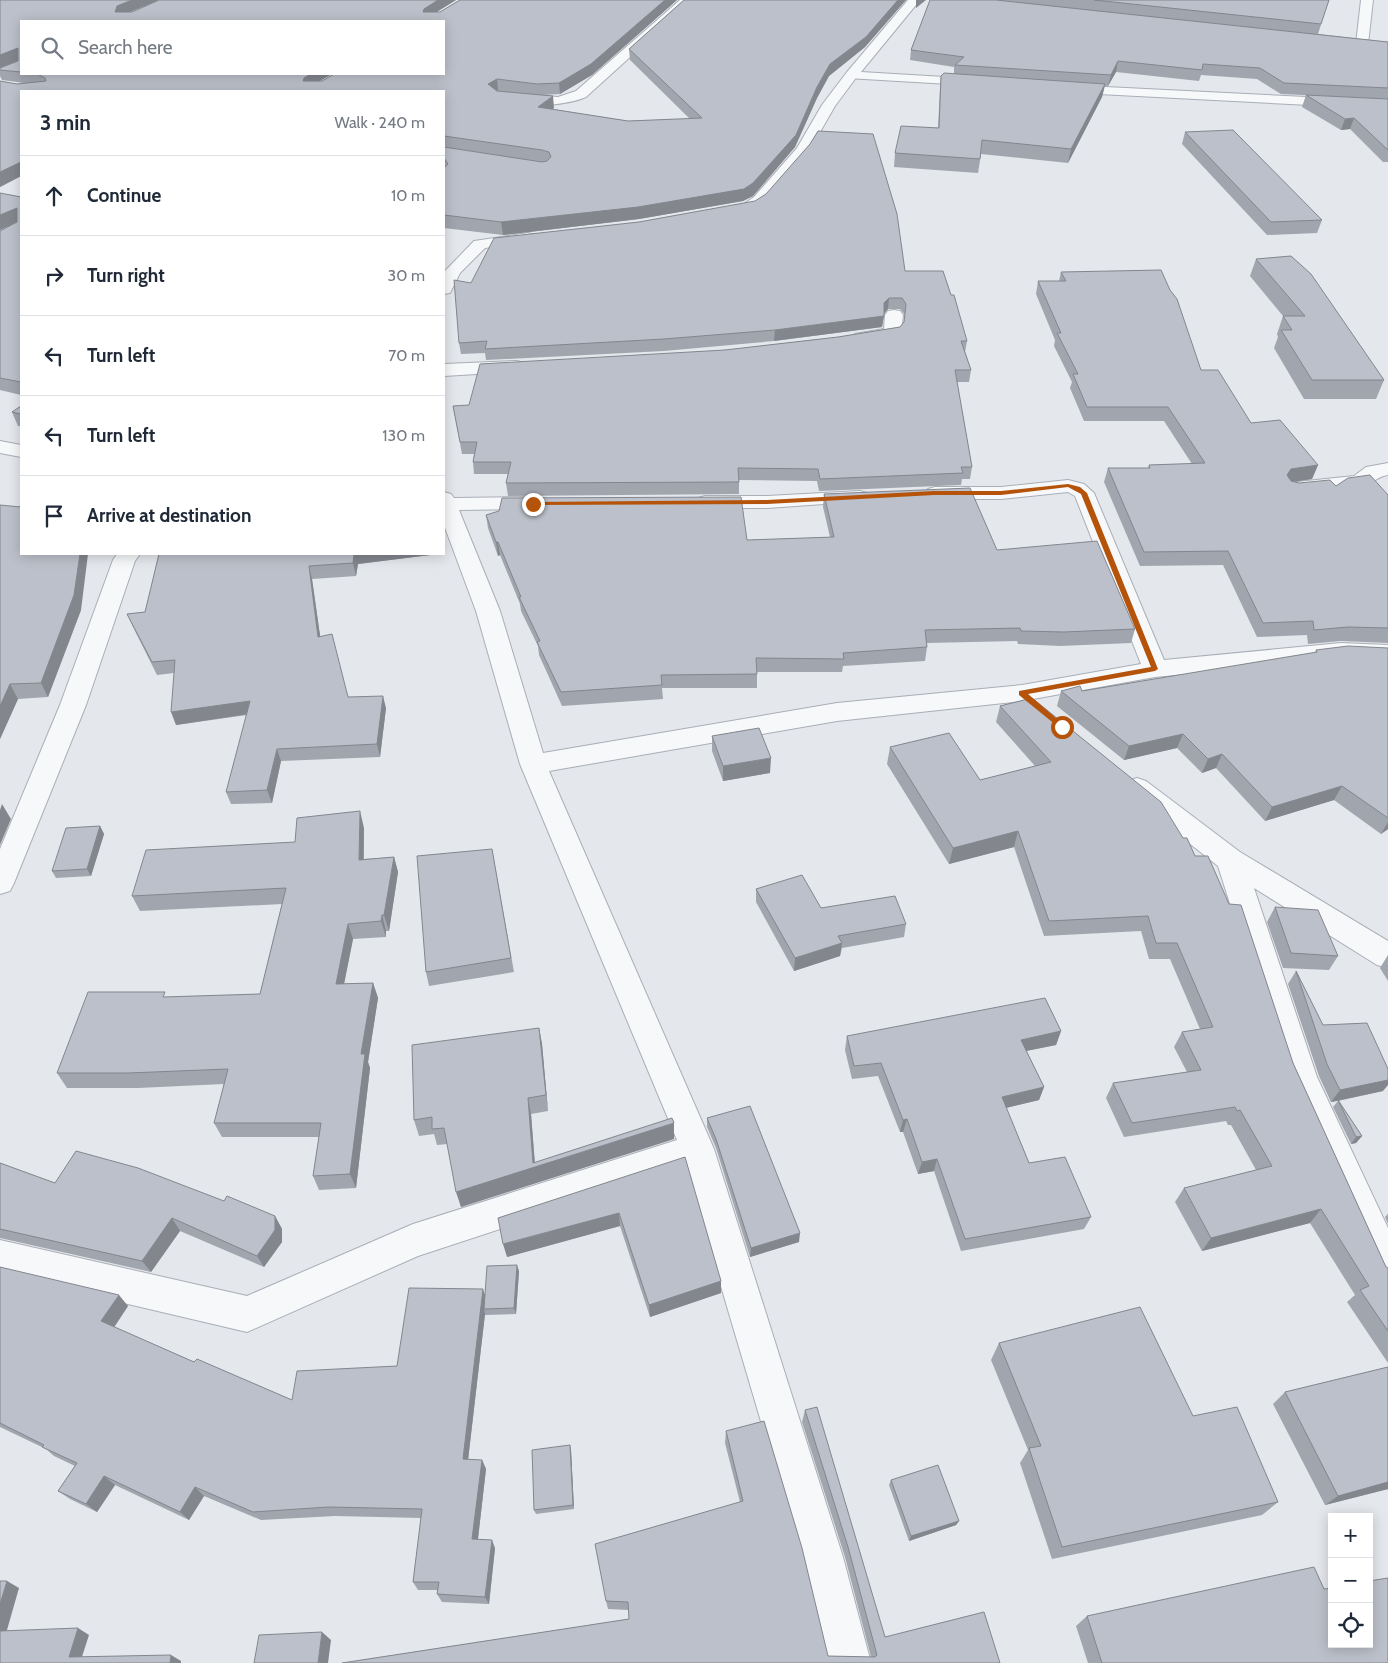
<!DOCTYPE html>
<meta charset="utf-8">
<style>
body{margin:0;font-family:Cabin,sans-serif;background:#f2f2f3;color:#1f2937}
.controls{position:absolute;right:15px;bottom:15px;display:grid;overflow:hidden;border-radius:0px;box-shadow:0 2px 12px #0003}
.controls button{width:45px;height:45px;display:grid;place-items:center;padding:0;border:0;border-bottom:1px solid #e0e1e3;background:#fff;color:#1f2937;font:25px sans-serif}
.stop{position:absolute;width:15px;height:15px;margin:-11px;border:4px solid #b45309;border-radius:50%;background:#fff}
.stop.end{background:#b45309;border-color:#fff;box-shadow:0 1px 5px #0008}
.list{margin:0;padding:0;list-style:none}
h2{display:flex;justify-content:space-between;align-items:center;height:65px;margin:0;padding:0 20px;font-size:21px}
h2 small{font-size:16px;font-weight:400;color:#747a83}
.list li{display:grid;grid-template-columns:32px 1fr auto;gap:15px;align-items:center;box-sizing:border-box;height:80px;padding:0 20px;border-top:1px solid #e0e1e3}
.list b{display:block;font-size:19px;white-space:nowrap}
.list em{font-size:16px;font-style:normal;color:#747a83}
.icon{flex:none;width:28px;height:28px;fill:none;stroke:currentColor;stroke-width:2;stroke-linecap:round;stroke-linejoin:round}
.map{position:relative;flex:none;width:1388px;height:1663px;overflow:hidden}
.search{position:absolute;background:#fff;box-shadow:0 2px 12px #0003;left:20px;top:20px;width:425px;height:55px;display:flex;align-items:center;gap:12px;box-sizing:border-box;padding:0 18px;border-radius:0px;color:#747a83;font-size:19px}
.panel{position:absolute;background:#fff;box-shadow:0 2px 12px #0003;left:20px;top:90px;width:425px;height:465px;border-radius:0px}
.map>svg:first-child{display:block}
</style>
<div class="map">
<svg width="1388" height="1663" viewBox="0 0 1388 1663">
<rect width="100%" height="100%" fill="#e4e7ec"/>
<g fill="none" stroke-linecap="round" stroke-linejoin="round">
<!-- minor casing -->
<g stroke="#a9aeb7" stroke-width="2">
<path id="minor" d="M680,0H693L586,97C571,104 520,111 509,98L516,94L558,97L576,91Z
M1361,0H1373L1368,44L1362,48L1356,44Z
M852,71L858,75L835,106L808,153L764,203L754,210L732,216L727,214L724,211L727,208L744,204L754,197L797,148L822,105L847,72Z
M528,233L534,235L536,238L534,241L485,248L460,273L450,293L444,294L445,271L474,241Z
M894,310L900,311L903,315L901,333L898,337L861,343L855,342L852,338L855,334L884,329L885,315L888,311Z
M517,361L524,363L526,367L524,371L444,376V364Z
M0,441L21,445V457L0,453Z
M1388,463V475C1375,477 1372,485 1360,488L1297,494L1290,492L1287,488L1290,484L1297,482L1354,476L1366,467Z
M1068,480L1084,484L1094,493L1164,660L1341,643L1388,645V661L1341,659L1155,677L1022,701L837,721L549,771L714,1149L843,1557L871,1663H827L801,1557L686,1168L418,1256L247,1332L0,1274V1240L247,1296L413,1224L677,1140L520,764L476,611L444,525V492L451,494L454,498L537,497L544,499L548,503L544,507L537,509L459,510L500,611L543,753L837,703L1022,685L1141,664L1075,496L1068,492L1001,499H935L928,497L925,493L928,489L935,487H1001Z
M860,491L867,493L871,497L867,501L767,508H705L698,506L694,502L698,498L705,496H767Z
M117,554H140L135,561L86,705L14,883L10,891L0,894V849L60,705L113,560Z
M1137,778L1146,781L1240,852L1388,941V968L1377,965L1254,888L1317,1077L1388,1228V1284L1375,1279L1285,1077L1218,866L1128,795L1124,788L1128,781Z"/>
</g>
<!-- tertiary casing -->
<g stroke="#a9aeb7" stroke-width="2">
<path id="tertiary" d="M908,0H920L861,72L978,79L983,80L984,83L983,86L847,78L846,75L847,72Z
M1065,85L1388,101V109L1060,92L1058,89L1060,86Z"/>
</g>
<!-- minor -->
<use href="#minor" fill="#f7f8fa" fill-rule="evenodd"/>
<!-- tertiary -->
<use href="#tertiary" fill="#f7f8fa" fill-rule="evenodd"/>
</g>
<!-- wall -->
<path fill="#a1a5ae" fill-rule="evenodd" d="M0,0H159L130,12H132L159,0H456L437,12H440L460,0H677L592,75L560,94L543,95L554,108L552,109L628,121L690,119L630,60L629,49L684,0H906L865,47L829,76L817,98L795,147L753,196L743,201L639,219L503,235L444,228V91H21V176L0,187L17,84L24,83L2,80L0,76ZM21,21L444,74L322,81H319L332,74H21Z
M930,0H1329L1318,34L1388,42V99L1281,94L1257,79L1201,75L1199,81L1116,72L1108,86H1105L1102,97L1068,163L981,154L978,173L894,167L895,153L938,128L940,89L941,76L954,74V67L910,60L911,50Z
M1306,95L1388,99V162H1383L1350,129L1341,130L1302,107Z
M1185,132L1322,220L1317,233L1267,235L1182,144Z
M0,193L21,197V395L0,390V231L16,223L0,230Z
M1256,259L1384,380L1376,399H1304L1274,348L1278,337L1277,334L1283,316L1250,276Z
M905,271L967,341L965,352L971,370L969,382H957L972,467L970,479H962L961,485L819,491L817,481L739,480V494L508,496L506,483L508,474H474L473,462L474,454H462L453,406L469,405L725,350L838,337L900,327L904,322L905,315L900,309H888L884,314L882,327L774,341L664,351L486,360L485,353L461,354L459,343L471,283Z
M1061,272L1201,370L1251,423L1318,465L1312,479L1295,482L1299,483L1336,486L1388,495V643L1341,641L1308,644L1307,635L1257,637L1223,565L1140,566L1104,482L1108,468H1148L1149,465L1192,464L1164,421H1084L1070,388L1072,382L1054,346L1055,340L1036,294L1038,281H1059Z
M21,406V426H18L12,412Z
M824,494L997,550L1135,629L1131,643L1060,646L1018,644L1017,641L927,643V647L925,661L843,666L842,672H757V688H662L663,699L562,706L539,655L538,646L521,611L520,604L500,555L498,556L488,528L486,515L747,540L830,537L823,507Z
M21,507L81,610L48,697L18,699L0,739Z
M159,554H438L358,564L356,576L312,579L320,636L348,697L386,708L380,757L281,761L272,803L231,804L226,792L247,715L176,725L174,673L157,675L133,627L127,614L145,612Z
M1388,648V829L1381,834L1334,800L1265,821L1216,768L1202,773L1177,748L1124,760L1057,706L1061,691H1082L1315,653L1316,650Z
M1032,698L1293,1063L1386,1267L1388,1268V1363L1347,1302L1355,1295L1310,1223L1202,1251L1175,1202L1184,1188L1256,1170L1231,1125H1228L1226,1121L1124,1137L1106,1098L1113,1083L1187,1072L1174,1047L1182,1032L1200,1029L1170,959H1149L1141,931L1044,936L1014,847L949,864L887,764L890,747L980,780L1035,766L996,722L1000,706Z
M712,736L770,773L723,781L712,751Z
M100,826L104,834L91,876L56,878L52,871Z
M364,828V859L394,857L398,872L389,931H386V937L353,939L344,984L373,983L378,998L368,1062L370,1068L356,1188L319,1190L313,1176L319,1137H222L214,1123L224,1084L138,1088H67L57,1073L167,997L260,994L282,904L140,911L132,896L295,842Z
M492,849L514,972L429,986L426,972Z
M756,889L821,908L906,924L904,937L842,948L840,956L794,971L756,902Z
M1275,907L1338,956L1329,970L1283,968L1267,922Z
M1388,955V981L1380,968Z
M1296,971L1323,1025L1383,1091L1338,1101L1362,1136L1356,1143L1351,1144L1333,1107L1338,1101L1331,1102L1319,1076L1288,984Z
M539,1028L542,1044L548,1111L531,1114L535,1163L674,1139L461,1207L447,1144L437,1145L434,1134L419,1136L414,1120Z
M1061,1031L1056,1045L1026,1051L1044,1087L1039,1100L1006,1108L1029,1163L1091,1217L1084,1229L961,1251L934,1171L918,1174L903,1132H900L878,1076L852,1079L845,1050L847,1036Z
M707,1118L799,1242L750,1257L716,1148L707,1127Z
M685,1157L721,1293L650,1317L620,1226L507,1257Z
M0,1163L55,1183L224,1201L275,1216L282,1229V1242L264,1267L180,1231L151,1272L0,1238Z
M1388,1214V1224L1385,1217Z
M0,1267L128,1306L114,1327L194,1362L292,1400L397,1366L485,1295L519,1271L516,1314L485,1315V1314L468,1460H482L486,1469L478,1539L495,1548L489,1604L442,1602L437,1594L438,1590H418L413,1582L421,1518L335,1516L261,1520L204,1496L189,1520L115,1485L97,1512L70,1499L58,1491L75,1466L54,1456L46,1449L0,1427Z
M999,1343L1278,1502L1262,1515L1052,1559L1020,1463L1028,1450L991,1360Z
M1388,1367V1489L1325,1505L1273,1404L1285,1392Z
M805,1410L885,1637L1000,1663H342L629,1619V1610L608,1609L606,1601L740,1502L725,1443L726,1431L828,1656L871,1657L845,1557L802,1422Z
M570,1445L571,1450L574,1509L536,1514L534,1510Z
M891,1480L959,1521L956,1525L909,1541L889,1485Z
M1324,1589L1388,1663H1088L1076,1626L1087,1616Z"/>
<!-- shaded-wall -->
<path fill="#83868d" d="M132,0H159L120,16L115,12L117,6Z
M438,0H456L425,19L423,12L424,9Z
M665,0H677L592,75L560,94L559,83Z
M898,0H906L865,47L829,76L817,98L795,147L753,196L743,201L639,219L503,235L501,222L817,87L830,64Z
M916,0H926L916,8Z
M18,48L21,59L0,68V55Z
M1118,61L1116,72L1108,86L1111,75Z
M311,74H332L306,89L303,81L304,78Z
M497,79L498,90L489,95L488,84Z
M1105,84L1102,97L1068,163L1071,149Z
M553,96L554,108L539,118L538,107Z
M1354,118L1350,129L1341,130L1345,119Z
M21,162V176L0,187V172Z
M17,208L21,220L0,230V215Z
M889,298L888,309L883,315L884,303Z
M884,316L882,327L774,341L775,330Z
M1318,465L1312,479L1285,483L1287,475L1291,469Z
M496,542H498L500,555L498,556Z
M80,554H88L81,610L48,697L41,683Z
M354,554H438L358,564L356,576L353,563Z
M309,566L312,579L322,649L318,637Z
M10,684L18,699L0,739V706Z
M383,696L386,708L380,757L377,744Z
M250,701L255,713L176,725L171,712Z
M1183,734L1177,748L1124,760L1129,746Z
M277,749L281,761L272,803L267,790Z
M1222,754L1216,768L1202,773L1208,759Z
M771,758L770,773L723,781V766Z
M1342,786L1334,800L1265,821L1272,807Z
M2,804L11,819L0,845V810Z
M360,811L364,828L363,876L359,860Z
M1388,822V829L1381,834Z
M100,826L104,834L91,876L87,869Z
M1018,831L1014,847L949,864L953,848Z
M394,857L398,872L389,931L384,915Z
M382,915L386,931V937L381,921Z
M348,924L353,939L341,999L336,984Z
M842,943L840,956L794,971L795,958Z
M373,983L378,998L368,1062L370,1068L356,1188L350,1174L361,1054Z
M539,1028L542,1044L548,1111L546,1095Z
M1061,1031L1056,1045L1016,1053L1021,1040Z
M1388,1080V1085L1383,1091L1331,1102L1340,1090Z
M1044,1087L1039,1100L997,1110L1002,1097Z
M528,1098L531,1114L535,1167L674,1123V1139L461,1207L456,1192L533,1163Z
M907,1119L903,1132H900L903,1120Z
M1362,1136L1356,1143L1351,1144L1356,1137Z
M937,1159L934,1171L918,1174L922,1162Z
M1321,1209L1310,1223L1202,1251L1211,1238Z
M619,1213L620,1226L507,1257L503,1244Z
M275,1216L282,1229V1242L264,1267L257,1256Z
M172,1218L180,1231L151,1272L142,1261Z
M800,1233L799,1242L750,1257L751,1248Z
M517,1265L519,1271L516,1314L514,1308Z
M721,1281V1293L650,1317L649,1305Z
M483,1289L487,1301L484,1309L485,1314L467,1469L463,1459Z
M119,1295L128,1306L111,1332L101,1321Z
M570,1445L571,1450L574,1509L573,1505Z
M482,1460L486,1469L477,1547L472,1539Z
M104,1476L115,1485L97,1512L86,1504Z
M1388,1482V1489L1325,1505L1338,1496Z
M195,1487L204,1496L189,1520L180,1512Z
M959,1521L956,1525L909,1541L911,1536Z
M492,1540L495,1548L489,1604L485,1597Z
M7,1581L19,1588L5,1637L0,1635V1604Z
M78,1628L89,1635L80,1663L69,1657Z
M322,1632L331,1640L328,1663H318Z
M171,1655L181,1661V1663H170Z"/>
<!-- building -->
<path fill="#bbc0ca" stroke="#83868d" d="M0,0H132L117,6L115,12H132L159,0H438L424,9L423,12H440L460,0H665L591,64L559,83L537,84L497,79L488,84L497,91L553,96L538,107L628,121L702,118L629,49L684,0H898L866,37L830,64L817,87L796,135L753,183L744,189L638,207L501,222L444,215V168L448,164L444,158V147L542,162L547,161L551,157L549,152L542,150L444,136V91H21V162L0,172V81L17,84L46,81L45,78L37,74H35H311L304,78L303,81H322L334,74H444V21H21V72L0,70V68L18,61V48L0,55Z
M930,0H996L1388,42V88L1284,83L1260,68L1203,64L1202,70L1118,61L1111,75L955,65L964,57L911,50Z
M1094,0H1329L1321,24Z
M944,73L1105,84L1071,149L982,140L980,159L895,153L901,126L939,128L941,76Z
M1306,95L1388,99V150L1354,118L1345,119Z
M1233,130L1322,220L1271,222L1185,132Z
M818,131L873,134L897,214L905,271H943L951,295H954L967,341H961L971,370H955L972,467H961L963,473L820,479L818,469L738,468L739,482L506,483L511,462H473L477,442H460L453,406L469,405L480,364L725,350L838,337L900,327L904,322L906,304L902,298H889L884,303V316L775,330L664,339L485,349L487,341L459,343L454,280L471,283L494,238L639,222L755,201L766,194L810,144Z
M0,193L21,197V382L0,378V231L17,222V208L0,215Z
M1291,256L1311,274L1384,380H1312L1281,330H1292L1283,316H1305L1256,259Z
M1161,270L1170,290L1177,299L1201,370H1218L1251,423L1280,420L1318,465L1291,469L1287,475L1291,481L1299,483L1330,480L1336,486L1348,478L1370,475L1388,495V628L1348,627L1314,630L1313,621L1263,623L1228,551L1144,552L1108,468H1150L1149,465L1205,463L1168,407H1087L1073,374H1078L1057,333H1061L1038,281H1066L1061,272Z
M21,406V414L12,412Z
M970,488L997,550L1097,541L1135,629L1064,632L1021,631L1020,628L925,630L927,647L843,653L844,659L756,658L757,674L661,675L662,685L561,692L537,642L540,641L519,597H521L498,542H496L486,515L499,511L502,498L741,497L747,540L834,537L824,494Z
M0,505L21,507V554H80L74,595L41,683L10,684L0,706Z
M159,554H354L353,563L309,566L318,637L332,634L348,697L383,696L377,744L277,749L267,790L226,792L250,701L171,712L175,660L152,662L127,614L145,612Z
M1348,646L1388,648V818L1342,786L1272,807L1222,754L1208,759L1183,734L1129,746L1061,691L1080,686L1082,691L1317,652L1316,650Z
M1032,698L1161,802L1183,838H1187L1195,856H1208L1229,904L1241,905L1293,1063L1386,1267L1388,1268V1331L1360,1290L1369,1286L1321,1209L1211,1238L1184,1188L1272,1166L1240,1110L1237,1111L1235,1107L1132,1123L1113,1083L1201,1070L1182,1032L1213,1027L1177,943H1156L1148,916L1049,921L1018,831L953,848L890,747L949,733L980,780L1051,762L1000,706Z
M759,728L771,758L723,766L712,736Z
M360,811L359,860L394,857L384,915H382L381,921L348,924L336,984L373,983L361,1054H365L350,1174L313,1176L321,1123H214L228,1069L128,1073H57L88,992H165L163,997L260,994L286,888L132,896L146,850L295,842L297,818Z
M100,826L87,869L52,871L66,828Z
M492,849L511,958L426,972L417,856Z
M802,875L821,908L895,896L906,924L838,936L842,943L795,958L756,889Z
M1275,907L1318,910L1338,956L1291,953Z
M1296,971L1323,1025L1367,1023L1388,1069V1080L1340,1090L1327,1064Z
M1045,998L1061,1031L1021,1040L1044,1087L1002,1097L1029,1163L1065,1157L1091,1217L965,1239L937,1159L922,1162L907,1119L903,1120L881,1063L854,1066L847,1036Z
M539,1028L546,1095L528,1098L533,1163L672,1118L674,1123L456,1192L444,1128L432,1129V1117L414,1120L412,1045Z
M1338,1100L1362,1136L1356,1137Z
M750,1106L800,1233L751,1248L716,1139L707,1118Z
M76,1151L138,1168L224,1201L227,1196L275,1216V1230L257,1256L172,1218L142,1261L0,1229V1163L55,1183Z
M685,1157L721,1281L649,1305L619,1213L503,1244L498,1218Z
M517,1265L514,1308L484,1309L487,1266Z
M0,1267L119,1295L101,1321L194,1362L197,1359L292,1400L297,1371L397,1366L409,1288L483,1289L463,1459L482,1460L472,1539L492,1540L485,1597L437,1594L439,1582H413L422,1509L328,1507L253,1512L195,1487L180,1512L104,1476L86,1504L58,1491L77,1463L42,1447L44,1445L0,1423Z
M1140,1307L1193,1416L1237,1407L1278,1502L1062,1547L1029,1448L1041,1446L999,1343Z
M1388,1367V1482L1338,1496L1285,1392Z
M817,1407L885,1637L984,1612L1000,1663H342L629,1619L628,1602L606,1601L595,1544L743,1501L726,1431L764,1421L802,1548L828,1656L875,1657L877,1655L848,1547L805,1410Z
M570,1445L573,1505L534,1510L532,1450Z
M938,1465L959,1521L911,1536L891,1480Z
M1314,1567L1324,1589L1332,1588V1644H1369V1581L1388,1578V1663H1102L1087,1616Z
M0,1581H7L0,1604Z
M78,1628L69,1657L171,1655L170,1663H0V1631Z
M322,1632L318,1663H254L259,1635Z"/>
<!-- route -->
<path fill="#b45309" d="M1068,484L1080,487L1087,493L1158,669L1155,671L1028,694L1064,725L1065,727L1062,730L1019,695V691L1151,667L1081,494L1068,487L1001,495H934L767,504L533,505L530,504L533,502L767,500L934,491H1001Z"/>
</svg>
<div class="controls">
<button>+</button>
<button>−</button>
<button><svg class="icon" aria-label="locate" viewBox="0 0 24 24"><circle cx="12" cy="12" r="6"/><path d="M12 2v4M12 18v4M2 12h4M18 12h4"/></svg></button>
</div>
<div class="stop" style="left:1062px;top:727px"></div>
<div class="stop end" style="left:533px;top:504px"></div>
<div class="search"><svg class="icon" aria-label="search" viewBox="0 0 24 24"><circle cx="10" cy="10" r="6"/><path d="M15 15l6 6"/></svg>Search here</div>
<section class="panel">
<h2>3 min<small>Walk · 240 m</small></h2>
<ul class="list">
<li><svg class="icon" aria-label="ahead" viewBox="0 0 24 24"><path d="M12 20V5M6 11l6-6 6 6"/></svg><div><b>Continue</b></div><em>10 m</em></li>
<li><svg class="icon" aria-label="right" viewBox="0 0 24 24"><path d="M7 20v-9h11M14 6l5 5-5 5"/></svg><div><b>Turn right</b></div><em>30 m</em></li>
<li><svg class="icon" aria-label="left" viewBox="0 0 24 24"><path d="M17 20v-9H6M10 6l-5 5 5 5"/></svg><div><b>Turn left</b></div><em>70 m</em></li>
<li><svg class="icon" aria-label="left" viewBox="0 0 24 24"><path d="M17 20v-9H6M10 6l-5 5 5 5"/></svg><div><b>Turn left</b></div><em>130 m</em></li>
<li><svg class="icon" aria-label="arrive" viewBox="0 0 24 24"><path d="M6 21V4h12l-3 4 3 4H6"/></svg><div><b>Arrive at destination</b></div></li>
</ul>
</section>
</div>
